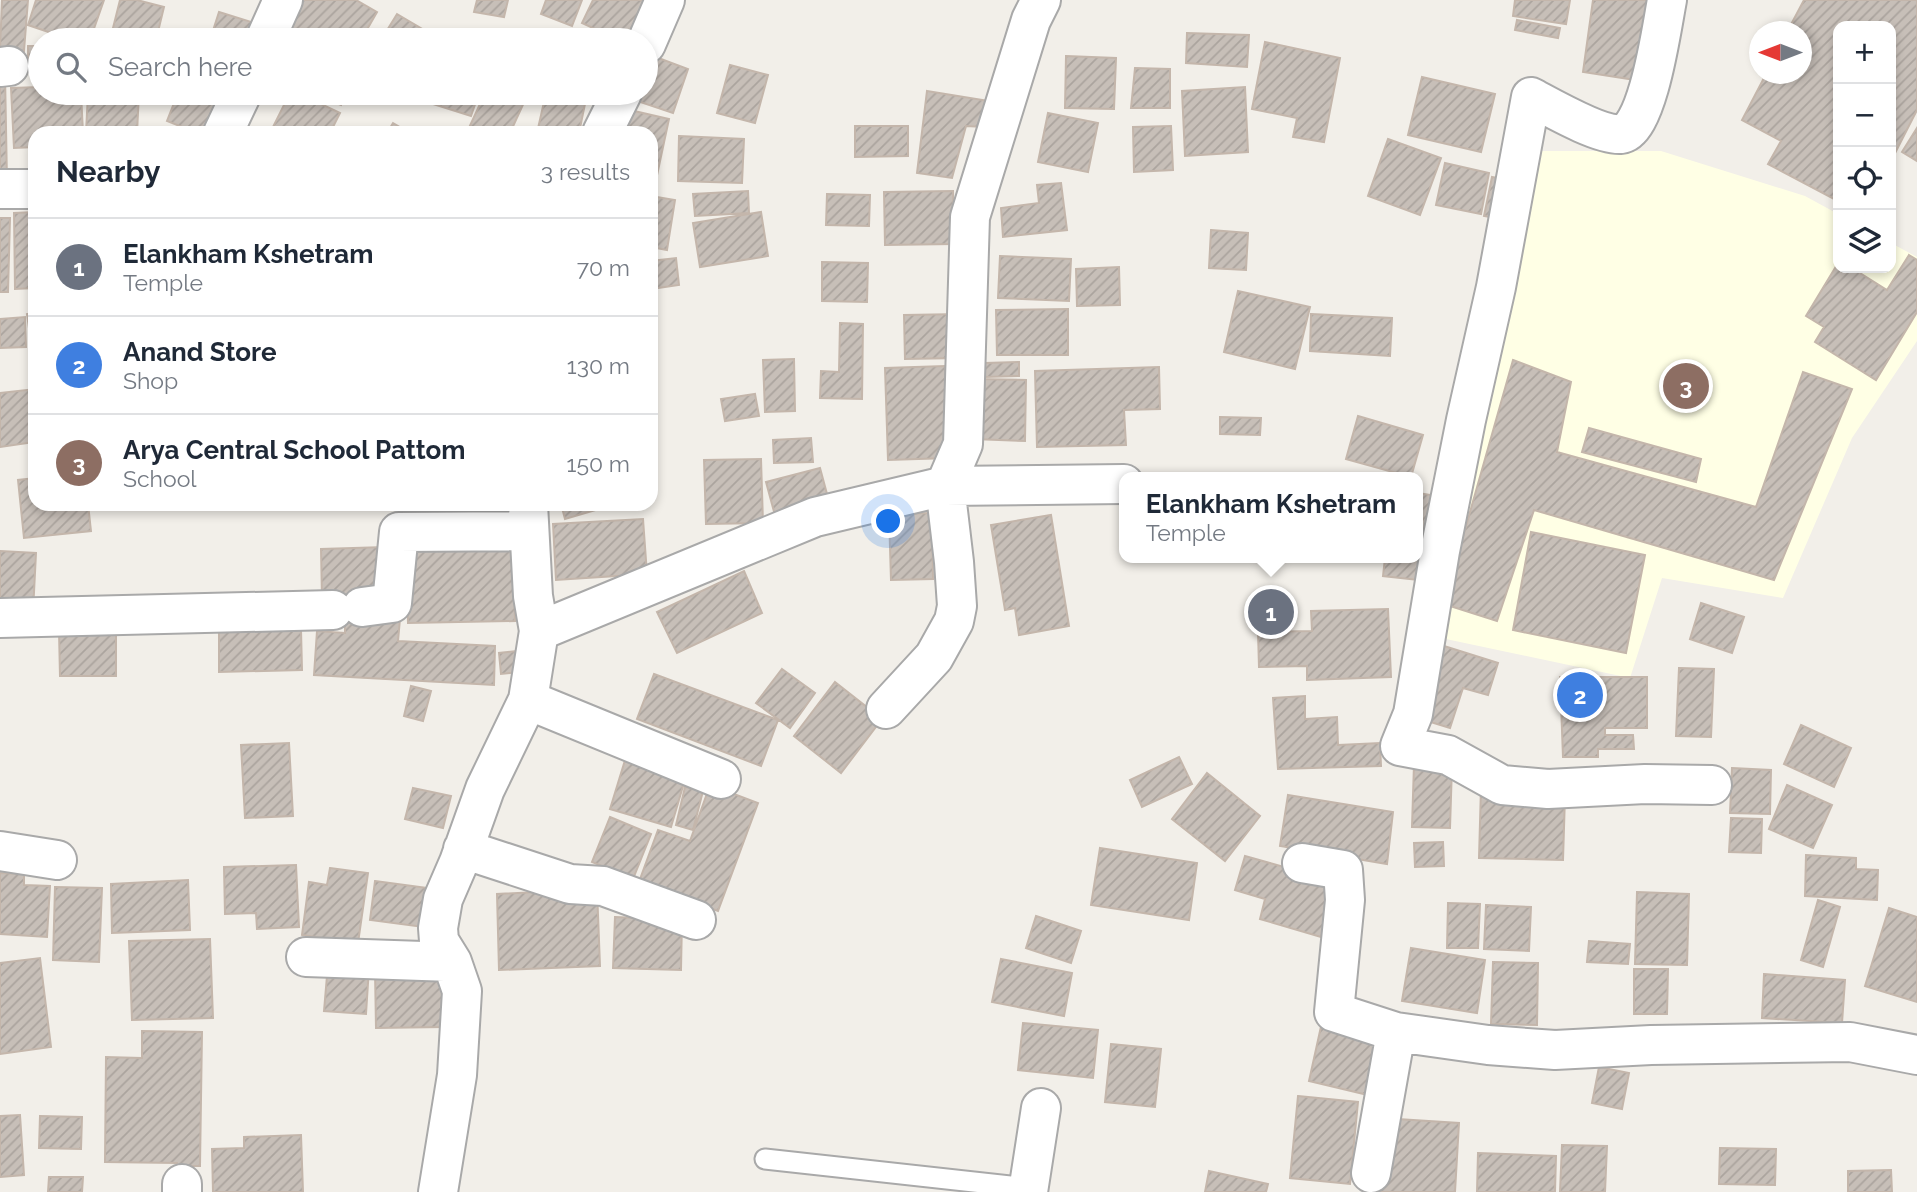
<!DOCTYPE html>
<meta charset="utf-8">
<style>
body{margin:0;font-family:Raleway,sans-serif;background:#f6f6f7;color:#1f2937}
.controls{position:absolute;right:21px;top:21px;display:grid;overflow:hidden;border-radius:14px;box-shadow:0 4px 10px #0003}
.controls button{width:63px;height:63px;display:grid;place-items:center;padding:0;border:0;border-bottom:2px solid #e0e1e3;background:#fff;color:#1f2937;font:35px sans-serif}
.compass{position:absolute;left:1749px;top:21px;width:63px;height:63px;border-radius:50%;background:#fff;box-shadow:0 4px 10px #0003;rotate:270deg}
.you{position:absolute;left:889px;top:522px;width:24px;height:24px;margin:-18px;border:5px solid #fff;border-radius:50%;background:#1a73e8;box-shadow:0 0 0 10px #1a73e833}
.badge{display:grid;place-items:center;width:46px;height:46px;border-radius:50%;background:#d40000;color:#fff;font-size:23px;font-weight:700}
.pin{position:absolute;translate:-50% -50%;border:4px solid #fff;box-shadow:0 2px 7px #0006}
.popup{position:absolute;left:1119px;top:472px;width:304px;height:91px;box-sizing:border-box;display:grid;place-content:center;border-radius:14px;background:#fff;filter:drop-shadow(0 2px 5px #0005);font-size:23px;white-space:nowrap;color:#747a83}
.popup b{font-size:26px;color:#1f2937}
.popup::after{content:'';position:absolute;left:50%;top:100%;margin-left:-14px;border:14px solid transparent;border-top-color:#fff}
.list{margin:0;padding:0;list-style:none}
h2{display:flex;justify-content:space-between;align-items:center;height:91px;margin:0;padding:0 28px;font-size:30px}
h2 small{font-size:23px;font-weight:400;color:#747a83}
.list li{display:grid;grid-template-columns:46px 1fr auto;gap:21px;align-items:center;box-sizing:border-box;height:98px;padding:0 28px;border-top:2px solid #e0e1e3}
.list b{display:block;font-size:26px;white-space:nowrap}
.list p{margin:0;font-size:23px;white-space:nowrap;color:#747a83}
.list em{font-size:23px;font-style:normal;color:#747a83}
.icon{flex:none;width:38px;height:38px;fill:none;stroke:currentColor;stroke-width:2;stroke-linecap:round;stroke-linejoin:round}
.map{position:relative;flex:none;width:1917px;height:1192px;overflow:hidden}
.search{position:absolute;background:#fff;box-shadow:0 4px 10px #0003;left:28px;top:28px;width:630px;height:77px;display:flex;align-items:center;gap:18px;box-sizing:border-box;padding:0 24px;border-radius:38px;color:#747a83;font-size:26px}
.panel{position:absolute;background:#fff;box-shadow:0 4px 10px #0003;left:28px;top:126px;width:630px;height:385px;border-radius:21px}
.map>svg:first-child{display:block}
</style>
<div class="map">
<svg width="1917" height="1192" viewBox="0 0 1917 1192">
<defs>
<pattern id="building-hatch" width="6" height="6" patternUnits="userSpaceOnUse" patternTransform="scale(1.75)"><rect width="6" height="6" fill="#c7bfb8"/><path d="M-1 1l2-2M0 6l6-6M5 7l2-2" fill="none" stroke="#aba49e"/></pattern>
</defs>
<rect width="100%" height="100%" fill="#f2efe9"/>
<!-- education -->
<path fill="#ffffe5" d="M1534,151H1661L1805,196L1838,214V268H1891V243L1917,257V341L1852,438L1783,598L1662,578L1630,678L1427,635Z"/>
<!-- building -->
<path fill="url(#building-hatch)" stroke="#c4b6ab" stroke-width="2" d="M2,0H28L24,51L0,49Z
M36,0H104L90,40H72L28,25Z
M120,0H137L164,7L156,40H110Z
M291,0H356L377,12L361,40H303L278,27Z
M477,0H508L504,17L474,12Z
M546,0H582L572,26L541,14Z
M593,0H649L631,40H619L582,23Z
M1515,0H1570L1566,24L1513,16Z
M1593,0H1653L1642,81L1583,72Z
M1804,0H1917V110L1891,161V26H1838V201L1768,164L1781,141L1742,120L1766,74H1801V32H1787Z
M219,12L261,25L256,40H210Z
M397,14L441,40H381Z
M1517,20L1560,28L1558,38L1515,30Z
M1187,33L1249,35L1247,67L1186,63Z
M1265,42L1340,58L1324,142L1293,137L1297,118L1252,109Z
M28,46H40V60H28Z
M653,56L688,69L673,113L637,101L640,93H646V76Z
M1066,56L1116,58L1114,109L1065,108Z
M730,65L768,75L755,123L717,113Z
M1135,68L1170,69V108H1131Z
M0,74H5L7,181H0Z
M1422,77L1495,94L1481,152L1408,135Z
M40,87V93H81L83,133H35V147L14,148L11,88Z
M1245,87L1248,152L1185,156L1182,91Z
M927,91L989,101L984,127L966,126L952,178L917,173Z
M88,93H139L137,133H86Z
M156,93H228L212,133H197L167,121L174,103L154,96Z
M290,93H298L340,113L330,133H270Z
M310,93H345L341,105Z
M430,93H479L471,116L427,102Z
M485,93H514L526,98L510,133H475L468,130Z
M546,93L586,99L579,133H537Z
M630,110L669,119L656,180L651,179V133H625Z
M1048,113L1098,123L1088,172L1038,162Z
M393,123L410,133H387Z
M855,126H908V156L855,157Z
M1171,126L1173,170L1134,172L1133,127Z
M1917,128V161L1902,152Z
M679,136L744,139L742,183L678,181Z
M1388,139L1441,158L1420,215L1368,196Z
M1445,163L1489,173L1481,214L1436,205Z
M1492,177L1510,180L1502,219L1484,216Z
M1061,183L1067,230L1003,237L1001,208L1039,203L1037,185Z
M748,191L749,213L695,216L693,194Z
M953,191L954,244L885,245L884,192Z
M827,194L870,195L869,226L826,225Z
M651,196L675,200L667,250L651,247Z
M35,212V288L15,289L14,213Z
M761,212L768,256L700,267L693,223Z
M0,218H10L8,292H0Z
M1211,230L1248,233L1246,270L1209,268Z
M1909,255L1917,260V312L1876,380L1815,342L1824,327L1806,316L1838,263V268H1862L1860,273L1887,290Z
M1000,256L1071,259L1069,301L998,298Z
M676,258L679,285L651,289V261Z
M822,262L868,263L867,302L822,301Z
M1119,267L1120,305L1077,306L1076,269Z
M1238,291L1310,307L1295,369L1224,352Z
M1068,309V355H997L996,310Z
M35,313V371L27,314Z
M961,314V358L905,359L904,315Z
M1311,314L1392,318L1390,356L1310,351Z
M25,317L26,347L0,348V319Z
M840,323L863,324L862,399L820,398L821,371L839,372Z
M794,359L795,411L765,412L763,360Z
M1513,360L1571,382L1557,452L1756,507L1803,372L1852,389L1774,580L1534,510L1497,621L1444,604Z
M1019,362V376L985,377V363Z
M945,366L949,458L888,460L885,368Z
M1159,367L1160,409L1124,410L1126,445L1037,447L1035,371Z
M975,379L1026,380L1025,441L974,439Z
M35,389V442L0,447V393Z
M755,394L759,416L725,421L721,399Z
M1358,416L1423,435L1411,477L1346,459Z
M1220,417L1261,418L1260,435L1220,434Z
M1589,428L1701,459L1696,482L1582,452Z
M811,438L813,462L774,463L773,440Z
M761,459L763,523L706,524L704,460Z
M820,468L830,505L776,519L766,482Z
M35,478V504H88L91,531L24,538L18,480Z
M1418,493L1437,496L1427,581L1383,576L1385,558H1418Z
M561,504H616L565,519Z
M932,513L933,579L891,580L889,514Z
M1051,515L1069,626L1019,635L1015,608L1005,610L991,525Z
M643,519L647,574L556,580L553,524Z
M1531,532L1645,555L1626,653L1513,630Z
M513,539L515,621L408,623L406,542Z
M385,547L387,595L322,598L321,549Z
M0,551L36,553L33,612L0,610Z
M744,571L762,613L677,653L657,612Z
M1701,603L1744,617L1732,653L1690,639Z
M1388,609L1391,677L1307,680V666L1259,667L1258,632L1312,631L1311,611Z
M345,616L400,619L398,641L495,646L494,685L314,675L317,631L345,633Z
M301,629L302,670L219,672V630Z
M116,630V676H60L59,631Z
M1444,646L1498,663L1488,695L1463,688L1450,728L1421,719Z
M525,650L527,671L501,674L499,653Z
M1679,668L1714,669L1711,737L1676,736Z
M782,669L815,693L790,728L756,703Z
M654,674L778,720L761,766L637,719Z
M1560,677H1647V728H1605V735H1633L1634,749H1598V757H1563Z
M835,682L882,719L841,773L794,736Z
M411,686L431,691L423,721L404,716Z
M1305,696V719L1337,717L1338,745L1380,743L1381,766L1278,769L1273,698Z
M1801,725L1851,748L1834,787L1784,764Z
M289,743L293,816L245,818L241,745Z
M626,757L686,776L671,827L610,809Z
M1179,757L1192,784L1142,807L1130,780Z
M1414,764L1452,766L1450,828L1412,827Z
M1732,768L1771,770L1770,814L1730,813Z
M1207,773L1260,816L1225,861L1172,819Z
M710,785L758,803L718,911L639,882L658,830L690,841Z
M1787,785L1832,805L1813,848L1769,829Z
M685,787L703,791L693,830L676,825Z
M1481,787L1565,796L1563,860L1479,858Z
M413,788L451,796L443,828L405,819Z
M1288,795L1393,812L1387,864L1280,846Z
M610,817L651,834L633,879L592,862Z
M1731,818L1762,819L1761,853L1729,852Z
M1443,842L1444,866L1415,867L1414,843Z
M1100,848L1197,863L1189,920L1091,905Z
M1806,855L1856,858V869L1878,870L1877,900L1805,896Z
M1245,856L1337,882L1321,937L1260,919L1265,899L1235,890Z
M296,865L299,927L257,929L256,913L225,914L224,867Z
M330,868L368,873L358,943L302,935L309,882L327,885Z
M0,873L24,874V885L50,886L47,937L0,934Z
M188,880L190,930L112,933L111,884Z
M375,881L428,888L423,927L370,920Z
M55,887L102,888L99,962L53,960Z
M597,889L600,966L499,970L497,894Z
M1637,892L1689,894L1687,965L1635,964Z
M1818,900L1840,907L1823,967L1801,960Z
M1448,903L1480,904L1478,948H1447Z
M1486,905L1531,907L1529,951L1484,949Z
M1889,908L1917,917V1002L1865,986Z
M1036,916L1081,931L1071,963L1026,948Z
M615,917L682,920L681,970L613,968Z
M210,939L213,1018L132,1020L129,941Z
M1589,941L1630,944L1628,964L1587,962Z
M1411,948L1485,960L1477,1013L1402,1001Z
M40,958L51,1047L0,1054V963Z
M1001,959L1072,973L1064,1016L992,1002Z
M1493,962L1538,963L1537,1025L1491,1024Z
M328,964L369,968L366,1014L324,1011Z
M1634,969H1668L1667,1014H1634Z
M443,970L444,1027L376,1028L375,971Z
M1764,974L1845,980L1842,1023L1762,1018Z
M1322,1022L1386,1037L1372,1096L1309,1081Z
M1023,1023L1098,1030L1093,1078L1018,1070Z
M142,1031L202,1032L200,1166H177V1163L105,1162L106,1057L142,1058Z
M1111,1044L1161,1049L1155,1107L1105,1102Z
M1599,1067L1629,1073L1622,1109L1592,1103Z
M1298,1096L1358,1102L1350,1184L1290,1178Z
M20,1115L24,1175L0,1177V1116Z
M40,1116L82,1117L81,1149L39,1148Z
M1382,1118L1459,1123L1455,1192H1377Z
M301,1135L303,1192H213L212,1149L244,1148V1137Z
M1562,1145L1607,1146L1605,1192H1560Z
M1720,1148L1776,1149L1775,1185L1719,1184Z
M1478,1153L1556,1156L1555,1192H1477Z
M1891,1170L1892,1192H1848V1171Z
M1209,1171L1268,1184L1266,1192H1205Z
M49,1177H83L82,1192H48Z"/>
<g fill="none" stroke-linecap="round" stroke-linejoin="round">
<!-- lane casing -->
<g stroke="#a9a9a9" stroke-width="23">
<path id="lane" d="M765,1159L1028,1188"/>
</g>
<!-- street casing -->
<g stroke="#a9a9a9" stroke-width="42">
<path id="street" d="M1667,0C1662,25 1648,131 1621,134C1600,136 1550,107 1531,97L1496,287L1466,420L1440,551L1413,714L1400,746L1448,755L1502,785L1548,789L1645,784L1712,785
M265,40L283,0
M646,44L665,0
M0,67L9,66
M223,133L242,93
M602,133L622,93
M0,189H35
M528,504L533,596L539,631L815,517L945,486L1124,484
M362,607L392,603L399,532L528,531
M0,618L333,610
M528,700L721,779
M886,709L934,657L954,621L957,606L954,562L945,486L963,444L970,217L1031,20L1041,0
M463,849L570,884L603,886L696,920
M0,851L57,860
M1302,863L1343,870L1345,900L1334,1012L1402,1034
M306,957L452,962
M1371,1173L1396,1032L1488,1045L1555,1050L1651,1045L1850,1042L1917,1055
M182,1184V1192
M438,1192L457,1075L462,991L452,962L439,941L438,928L443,899L459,862L485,789L528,700L539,631
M1028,1192L1041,1108"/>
</g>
<!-- lane -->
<use href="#lane" stroke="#fff" stroke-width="19"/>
<!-- street -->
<use href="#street" stroke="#fff" stroke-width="38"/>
</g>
</svg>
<div class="controls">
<button>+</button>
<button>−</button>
<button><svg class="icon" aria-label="locate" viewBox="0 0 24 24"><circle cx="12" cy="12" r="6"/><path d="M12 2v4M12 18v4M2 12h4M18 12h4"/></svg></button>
<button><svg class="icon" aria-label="layers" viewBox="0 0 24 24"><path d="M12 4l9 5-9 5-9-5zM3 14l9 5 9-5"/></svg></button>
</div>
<svg class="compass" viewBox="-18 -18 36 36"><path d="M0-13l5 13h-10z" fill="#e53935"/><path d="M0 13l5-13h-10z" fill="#747a83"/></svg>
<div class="you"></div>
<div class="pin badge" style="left:1271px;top:612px;background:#6b7280">1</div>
<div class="popup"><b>Elankham Kshetram</b>Temple</div>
<div class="pin badge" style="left:1580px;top:695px;background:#3f7fe0">2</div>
<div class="pin badge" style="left:1686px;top:386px;background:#8d6e63">3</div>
<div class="search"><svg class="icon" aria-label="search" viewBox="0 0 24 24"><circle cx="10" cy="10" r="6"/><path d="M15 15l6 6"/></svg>Search here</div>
<section class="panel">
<h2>Nearby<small>3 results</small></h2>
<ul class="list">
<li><span class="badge" style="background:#6b7280">1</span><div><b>Elankham Kshetram</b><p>Temple</p></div><em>70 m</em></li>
<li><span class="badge" style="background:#3f7fe0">2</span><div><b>Anand Store</b><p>Shop</p></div><em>130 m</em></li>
<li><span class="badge" style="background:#8d6e63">3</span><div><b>Arya Central School Pattom</b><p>School</p></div><em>150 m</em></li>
</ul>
</section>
</div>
